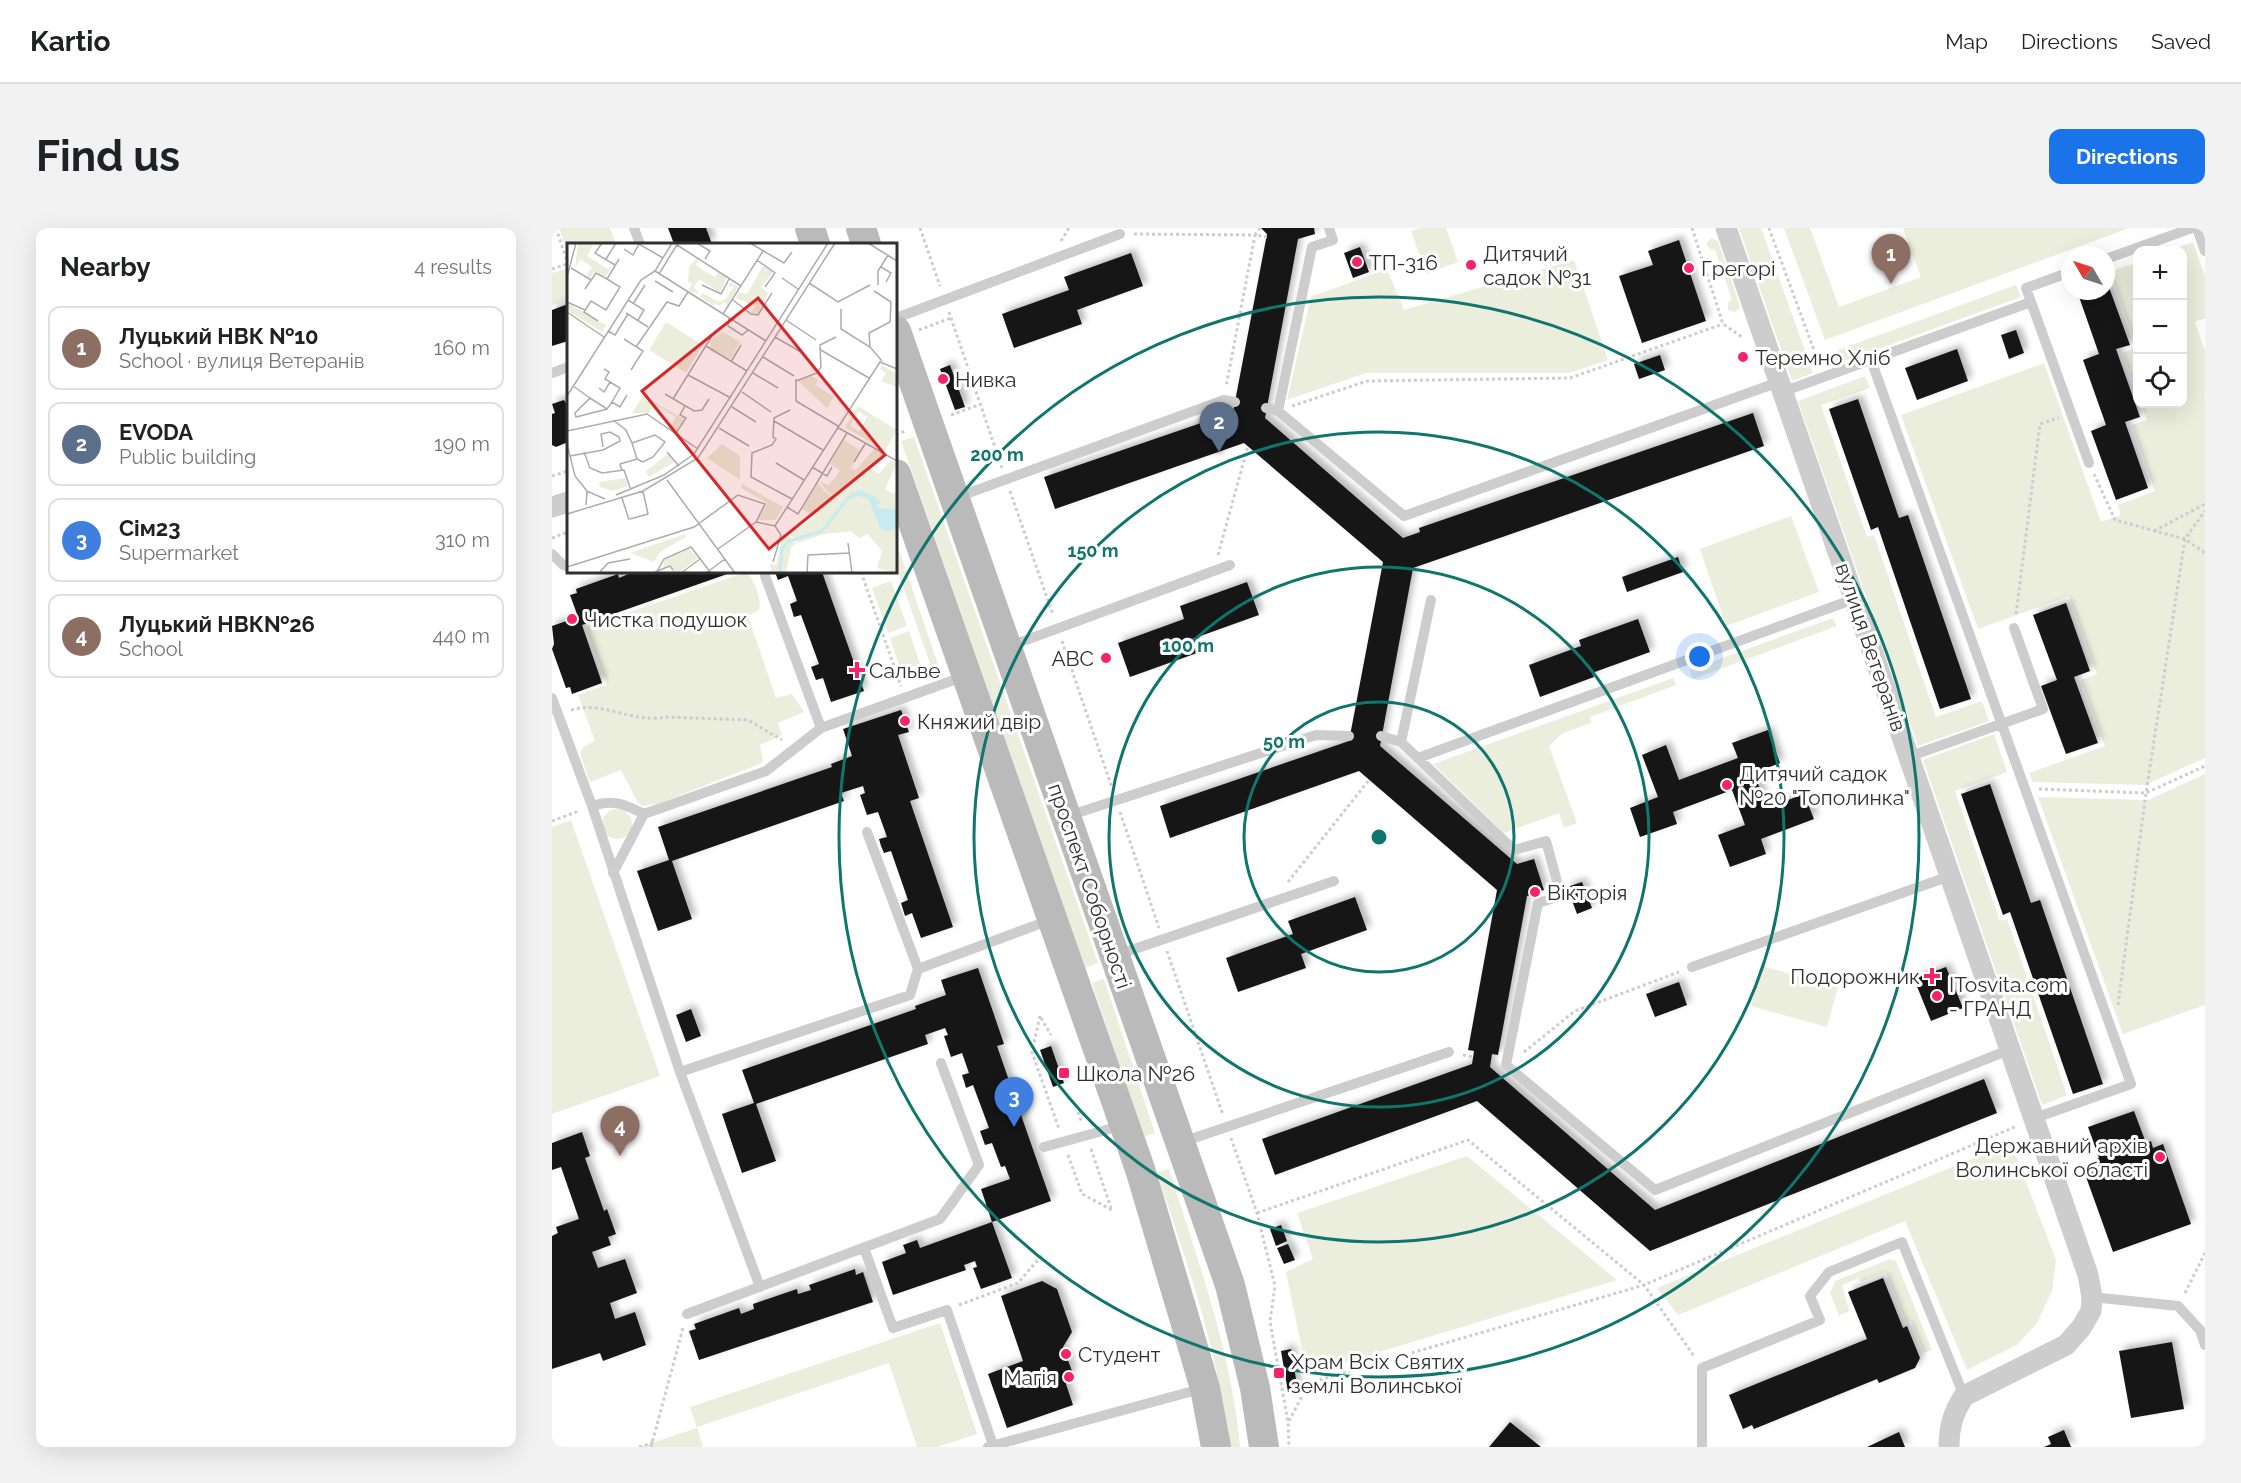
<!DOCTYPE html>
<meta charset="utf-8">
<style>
body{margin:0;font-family:Raleway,sans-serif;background:#f2f2f2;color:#202124}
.controls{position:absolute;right:18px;top:18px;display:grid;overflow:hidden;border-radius:12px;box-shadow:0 6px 24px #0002}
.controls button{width:54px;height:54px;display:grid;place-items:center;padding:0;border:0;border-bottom:2px solid #e0e0e0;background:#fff;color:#202124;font:30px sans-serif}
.compass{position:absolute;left:1509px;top:18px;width:54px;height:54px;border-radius:50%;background:#fff;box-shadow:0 6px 24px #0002;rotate:309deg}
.you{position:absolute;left:1148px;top:429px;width:21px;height:21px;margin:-15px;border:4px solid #fff;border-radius:50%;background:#1a73e8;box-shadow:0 0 0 9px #1a73e833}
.badge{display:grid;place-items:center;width:39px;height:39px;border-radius:50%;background:#1a73e8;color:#fff;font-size:20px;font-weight:700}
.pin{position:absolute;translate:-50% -50px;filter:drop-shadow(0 2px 3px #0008)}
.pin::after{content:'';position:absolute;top:32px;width:21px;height:18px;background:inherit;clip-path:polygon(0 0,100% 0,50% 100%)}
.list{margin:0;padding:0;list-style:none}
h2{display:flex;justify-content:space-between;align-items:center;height:78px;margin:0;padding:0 24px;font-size:26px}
h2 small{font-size:20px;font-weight:400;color:#757577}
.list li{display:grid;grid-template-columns:39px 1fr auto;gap:18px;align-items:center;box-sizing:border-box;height:84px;margin:0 12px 12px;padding:0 12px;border:2px solid #e0e0e0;border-radius:12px}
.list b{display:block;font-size:22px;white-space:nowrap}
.list p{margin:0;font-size:20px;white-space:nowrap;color:#757577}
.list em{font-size:20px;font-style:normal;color:#757577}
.icon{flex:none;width:33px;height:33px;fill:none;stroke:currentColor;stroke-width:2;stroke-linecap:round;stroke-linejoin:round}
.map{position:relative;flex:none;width:1653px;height:1219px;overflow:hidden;border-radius:12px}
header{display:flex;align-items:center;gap:36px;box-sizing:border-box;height:84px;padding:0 30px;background:#fff;border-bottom:2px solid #e0e0e0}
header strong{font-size:28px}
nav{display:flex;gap:33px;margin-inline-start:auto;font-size:21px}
.intro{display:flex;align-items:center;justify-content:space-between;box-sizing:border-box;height:144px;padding:0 36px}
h1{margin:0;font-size:42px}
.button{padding:15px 27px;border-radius:12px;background:#1a73e8;color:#fff;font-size:21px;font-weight:700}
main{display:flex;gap:36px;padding:0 36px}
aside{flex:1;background:#fff;border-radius:12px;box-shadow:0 6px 24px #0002}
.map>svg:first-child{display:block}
</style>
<header>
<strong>Kartio</strong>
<nav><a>Map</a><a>Directions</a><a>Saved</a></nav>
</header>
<div class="intro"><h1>Find us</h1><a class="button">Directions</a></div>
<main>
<aside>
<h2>Nearby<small>4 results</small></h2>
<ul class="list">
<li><span class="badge" style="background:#8d6e63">1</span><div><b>Луцький НВК №10</b><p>School · вулиця Ветеранів</p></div><em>160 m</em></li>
<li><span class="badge" style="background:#5c6f8a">2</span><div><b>EVODA</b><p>Public building</p></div><em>190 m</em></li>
<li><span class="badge" style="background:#3f7fe0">3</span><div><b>Сім23</b><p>Supermarket</p></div><em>310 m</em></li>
<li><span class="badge" style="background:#8d6e63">4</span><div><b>Луцький НВК№26</b><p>School</p></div><em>440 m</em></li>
</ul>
</aside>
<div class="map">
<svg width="1653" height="1219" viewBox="0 0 1653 1219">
<defs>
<filter id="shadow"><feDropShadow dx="4.5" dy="-4.5" stdDeviation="3" flood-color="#0004"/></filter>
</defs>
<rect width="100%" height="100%" fill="#fff"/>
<!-- green -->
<path fill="#ebeedc" d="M7,0H58L64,16H16V26Z
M868,0H894L906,34L874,46L859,3Z
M1187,0H1209L1261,145L1240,153Z
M1232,0H1258L1287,79L1369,49L1351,0H1577L1273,112Z
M1159,10L1166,13L1187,75L1188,79L1183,84L1176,82V75L1180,72L1163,22H1159L1154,16Z
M1641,14L1653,48V90L1643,94L1653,122V530L1593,557L1481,554L1477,545L1553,518L1529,452L1545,446L1517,368L1426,401L1349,187L1492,135L1549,294L1569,287L1566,277L1603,263L1580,197L1595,192L1589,176H1630V22H1617Z
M1022,32L1056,132L1017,145H814L735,172L759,69L835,41L852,82Z
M1585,34H1586L1585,165L1571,125L1585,119L1558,44Z
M16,40V72L0,77V45Z
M1464,57L1469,69L1282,137L1278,125Z
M1313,148L1318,160L1269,177L1315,309L1322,307L1384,489L1430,473L1437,493L1366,518L1246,173Z
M362,209L546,735L533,740L349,213Z
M1239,288L1267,364L1174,398L1148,321Z
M344,313L390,448L383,450L344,338Z
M195,344C202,353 210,370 207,382L196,388L224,470L240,466L252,484L226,495L230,507L208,517L211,533L208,536L105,576L91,578L86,575L69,542L38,554L28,526L31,519L43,513L26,467L55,457L34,399Z
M339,353L355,398L336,405L320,360Z
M1281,390L1285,398L1141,451L1137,442Z
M357,403L368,436L349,443L338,410Z
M1121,450L1124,457L1038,489L1039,495L1011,505L997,518L1025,595L1012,600L1007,585L952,605L881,536Z
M1442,506L1455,544L1403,563L1448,693L1455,691L1515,867L1490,877L1371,532Z
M1653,546V777L1571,806L1486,569L1596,572Z
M50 596a15 15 0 1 1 30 0a15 15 0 1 1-30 0Z
M19,592L108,848L0,886V599Z
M1210,738L1286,759L1275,799L1199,778Z
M552,751L603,905L591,909L540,755Z
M1459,915L1504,1032L1500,1063L1485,1095L1465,1117L1415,1142L1353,993L1126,1087L1105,1060Z
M915,928L1065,1052L755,1146L734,1044L761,1031L745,985Z
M617,941C645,1031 680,1124 688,1219H676C668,1124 634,1034 605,944Z
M1338,1031L1344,1033L1380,1122L1372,1125L1359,1093L1354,1094L1334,1044L1308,1054L1307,1050L1290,1057L1297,1083L1287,1088L1278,1065L1283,1053Z
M388,1095L425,1206L385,1219H365L337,1135L145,1199L151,1219H87L145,1200L138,1179Z"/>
<!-- building -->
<path fill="#171717" filter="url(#shadow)" d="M116,0H154L160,16H122Z
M709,0H762L763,6L746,11L713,190L851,310L868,304L867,300L1201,185L1212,218L861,340L828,518L965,636L982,631L992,662L975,668L946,827L940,826L938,839L1103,982L1432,851L1445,885L1098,1023L925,873L723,947L710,911L920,836L922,823L916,822L945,662L807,543L618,610L608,578L797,513L831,334L692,215L503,281L492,249L681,184L715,6Z
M1127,12L1154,93L1090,115L1067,48L1101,37L1096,23Z
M808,19L817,44L801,50L792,25Z
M579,25L591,58L525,82L530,96L462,120L450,86L517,62L512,49Z
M1554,51L1578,117L1564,121L1588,189L1573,194L1596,260L1564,272L1539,203L1554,197L1531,132L1547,126L1525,63H1554Z
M16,76V113L0,118V82Z
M1464,102L1472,125L1457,131L1449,107Z
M1405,121L1416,153L1365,172L1353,140Z
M1108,127L1113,142L1087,151L1082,136Z
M398,137L413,179L403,182L388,141Z
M1306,171L1347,290L1356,287L1419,471L1388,481L1326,299L1319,302L1277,181Z
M12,172L16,179V214L4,219L0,217V186L3,185L0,176Z
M1126,329L1131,344L1075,364L1070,349Z
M81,344H181L30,397L50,455L20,466L18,459L14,460L0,421L2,416L0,398L26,389L18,367L25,365L24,361L66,346L67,350Z
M223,344H270L312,463L279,474L271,450L264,452L259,439L267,436L249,387L242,389L238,376L245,373L236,348L226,352Z
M695,354L707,387L640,411L645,425L578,449L566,415L632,391L628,378Z
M1514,375L1538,443L1522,449L1546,515L1514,526L1489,458L1505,452L1481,387Z
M1086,391L1098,424L1040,445L1042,449L988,469L977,437L1029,418L1027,412Z
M349,482L357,504L346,507L367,570L358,573L401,699L369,710L360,685L353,688L349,675L356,672L339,623L332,625L329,618L327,611L335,609L326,584L315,587L308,567L313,565L311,558L289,565L292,573L120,633L140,691L106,703L85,643L117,632L106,599L280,539L279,536L300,528L291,501Z
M1216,502L1228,535L1202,545L1215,580L1252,566L1262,591L1209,611L1214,626L1178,639L1166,607L1193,597L1180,562L1121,584L1125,596L1088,609L1078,580L1106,569L1090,527L1114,517L1127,552L1186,530L1180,515Z
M1438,556L1479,675L1488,672L1551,856L1521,866L1458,684L1451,687L1409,566Z
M1030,654L1040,680L1025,686L1015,659Z
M803,669L815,702L749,726L754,740L686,764L674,730L741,706L736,693Z
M1394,739L1411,780L1379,793L1362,751Z
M426,740L452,816L445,818L499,973L440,994L429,961L458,951L453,938L449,939L440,915L433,917L428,903L437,900L421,857L414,860L412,853L410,847L417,845L410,825L399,829L392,808L396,807L393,800L373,807L376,816L204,876L224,933L190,945L170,886L202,875L190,842L364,781L363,778L394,767L389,752Z
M1127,754L1135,777L1103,789L1094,766Z
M139,781L149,808L134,814L124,787Z
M499,818L512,855L501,859L488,822Z
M1582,883L1594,915L1599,913L1601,920L1611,916L1639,996L1561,1024L1533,946L1546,942L1542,932L1547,930L1536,899Z
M30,904L38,928L33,930L52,983L55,981L64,1006L56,1009L59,1017L40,1024L46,1040L73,1031L85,1065L58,1075L63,1091L83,1084L94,1117L51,1133L48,1125L0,1141V1008L6,1005L4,999L27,991L9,939L0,942V915Z
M440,994L460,1050L429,1061L421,1040L425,1039L423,1033L412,1037L414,1042L341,1067L330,1034L354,1025L351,1017L365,1012L368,1020Z
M729,997L735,1013L724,1018L718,1001Z
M736,1016L743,1032L732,1036L725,1020Z
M303,1041L304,1047L311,1044L321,1074L147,1132L137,1103L144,1101L142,1096L187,1080L189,1086L202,1081L201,1076L245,1061L246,1066L259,1062L257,1057Z
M1331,1050L1351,1100L1355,1098L1368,1130L1363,1140L1327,1155L1325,1151L1202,1201L1200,1197L1191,1201L1177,1167L1315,1111L1296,1064Z
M490,1053L505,1061L520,1104L511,1119L520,1143L514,1156L521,1177L455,1200L436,1146L471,1133L449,1068Z
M1620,1114L1632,1181L1579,1190L1567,1123Z
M739,1121L746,1163L736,1164L729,1123Z
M958,1194L989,1219H937Z
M1512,1202L1519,1219H1492L1499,1216L1496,1209Z
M1347,1204L1353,1219H1315Z"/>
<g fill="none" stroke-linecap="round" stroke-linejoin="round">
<!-- path -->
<path stroke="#cdcdcd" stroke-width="3" stroke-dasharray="3 3" stroke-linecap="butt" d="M4,0L16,36
M368,0L388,58
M708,0L703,7L715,9
M1140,0L1171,96L1190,109
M1217,0L1267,136
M582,6L703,7L674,159
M509,13L517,0
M0,41L15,36
M397,84L450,240
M367,102L399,90
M740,178L815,153L1018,150L1171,96
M399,187L429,176
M344,207L353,203
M1542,246L1563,292L1633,311L1653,325
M0,248L16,243
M458,263L501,387
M1602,303L1653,276
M0,310L16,304
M666,327L696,218
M309,344L349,458
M1464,386L1488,196L1507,190
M510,413L560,560
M19,482C50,472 82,496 113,489L196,492L230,512
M1487,561L1594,565L1653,538
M568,584L607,700
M0,593L27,583
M736,654L817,552
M615,723L671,887
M1566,777L1594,565L1633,311L1653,283
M488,788L480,824L507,901
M489,790L499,807
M972,824L1023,783L1127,744
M911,827L921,829
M526,884L530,895
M679,910L705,985L723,1058L718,1093L736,1194L737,1219
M539,921L559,980
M516,927L530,966L560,982
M705,985L916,912L1092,1057L1142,1128
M1633,1065L1653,1025
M407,1077L466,1055L490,1027
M737,1193L757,1155L1092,1057L1465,898
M87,1219L102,1214
M99,1219L131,1100"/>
<!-- lane -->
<path stroke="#cdcdcd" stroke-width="10" d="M82,0L88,16
M1645,0L1653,23
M1554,31L1640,0
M1479,74L1537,235
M344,90L568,6
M1319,132L1579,856L1483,890
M0,145L16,139
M1230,164L1479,74L1474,60L1518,44
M714,180L726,183L852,288L1227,154
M726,183L760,19L781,12L777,0
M403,270L672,172L683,174
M0,326L11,337L16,338
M213,348L269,500
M879,372L849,514L962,622L994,613L1009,668L986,675L954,837L1103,962L1457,822
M458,418L678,337
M0,470L40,578L128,844L208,1059
M829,508L849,514
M1356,529L1491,481L1462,400
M866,530L1302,371
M40,578C62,571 72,576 92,586L214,543L269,500L413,448
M516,588L764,507L797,508
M315,604L366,741
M61,645L92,586
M565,727L782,653
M1140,739L1398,648
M128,844L358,767L366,741L498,692
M630,914L897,824
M492,919L572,897
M312,1020L341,1100L395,1082L441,1217
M1540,1069L1626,1078L1648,1102L1653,1117
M135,1086L388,991L427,937L389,835
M436,1219L652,1160
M1150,1219V1140L1268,1092L1258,1068L1277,1044L1350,1014L1412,1168"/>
<!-- street -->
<path stroke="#cdcdcd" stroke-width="21" d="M1174,0L1536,1047L1540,1069L1539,1083L1529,1100L1514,1117L1412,1168C1401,1185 1397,1199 1397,1219
M0,279L16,274"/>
<!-- secondary -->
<path stroke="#bababa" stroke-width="30" d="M258,0L263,16
M309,0L314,16
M344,103L678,1057L703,1160L712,1219
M344,246L588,941L653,1160L664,1219"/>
</g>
<!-- distance rings -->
<g fill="none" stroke="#0f766e" stroke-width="3">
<circle cx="827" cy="609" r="135"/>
<circle cx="827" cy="609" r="270"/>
<circle cx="827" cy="609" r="405"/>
<circle cx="827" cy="609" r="540"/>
</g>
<!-- markers -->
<g fill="#f6226c" stroke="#fff" stroke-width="2">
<circle cx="805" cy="34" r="6"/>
<circle cx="919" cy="37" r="6"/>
<circle cx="1137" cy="40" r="6"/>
<circle cx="1191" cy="129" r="6"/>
<circle cx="391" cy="151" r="6"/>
<circle cx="20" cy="391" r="6"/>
<circle cx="554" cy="430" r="6"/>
<path d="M302 433h6v6h6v6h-6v6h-6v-6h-6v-6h6z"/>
<circle cx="353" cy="493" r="6"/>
<circle cx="1175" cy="557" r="6"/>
<circle cx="983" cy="664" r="6"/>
<path d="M1377 739h6v6h6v6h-6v6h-6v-6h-6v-6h6z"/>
<circle cx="1385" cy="768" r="6"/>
<rect x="506" y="839" width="12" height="12" rx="3"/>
<circle cx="1608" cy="929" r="6"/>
<circle cx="514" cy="1126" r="6"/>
<rect x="721" y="1139" width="12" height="12" rx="3"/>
<circle cx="517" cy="1149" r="6"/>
</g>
<g text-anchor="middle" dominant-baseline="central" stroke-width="6" stroke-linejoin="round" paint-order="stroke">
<!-- poi labels -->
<g font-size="21" fill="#303030" stroke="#fff" text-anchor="start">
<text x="931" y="25">Дитячий<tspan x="931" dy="24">садок №31</tspan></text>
<text x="817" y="34">ТП-316</text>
<text x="1149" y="40">Грегорі</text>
<text x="1203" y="129">Теремно Хліб</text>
<text x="403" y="151">Нивка</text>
<text x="32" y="391">Чистка подушок</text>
<text x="542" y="430" text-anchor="end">АВС</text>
<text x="317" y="442">Сальве</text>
<text x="365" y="493">Княжий двір</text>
<text x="1187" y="545">Дитячий садок<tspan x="1187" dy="24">№20 "Тополинка"</tspan></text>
<text x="995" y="664">Вікторія</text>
<text x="1368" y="748" text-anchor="end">Подорожник</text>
<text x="1397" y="756">ITosvita.com<tspan x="1397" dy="24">- ГРАНД</tspan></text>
<text x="524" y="845">Школа №26</text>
<text x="1596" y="917" text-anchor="end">Державний архів<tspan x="1596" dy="24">Волинської області</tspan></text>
<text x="526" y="1126">Студент</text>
<text x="739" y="1133">Храм Всіх Святих<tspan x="739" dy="24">землі Волинської</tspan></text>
<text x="505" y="1149" text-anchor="end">Магія</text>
</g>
<!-- street labels -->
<g font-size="21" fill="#303030" stroke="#fff">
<text transform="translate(1319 419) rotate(71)">вулиця Ветеранів</text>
<text transform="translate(538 658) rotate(71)">проспект Соборності</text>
</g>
</g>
<!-- overview -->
<g transform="translate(15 15)">
<rect width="330" height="330" fill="#fff"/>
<path d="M11,0H27L20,13L41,26L45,24L38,34L28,28L23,35L19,33L25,24L13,16L8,26ZM130,15H133L129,22L134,26L148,34L151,29L160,34L153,50L132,36L127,44L132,51L121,47L125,41L121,39L122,24ZM196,23L206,29L194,44L201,50L192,71L184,70L188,63L169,55L172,49L180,51ZM163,39L171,44L160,63L157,59L152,63L146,60L149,64L133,54L135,50L152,59L159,56L167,43H162ZM0,60L39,82L35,89L0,67ZM99,79L136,102L119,130L82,107ZM156,89L173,99L164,116L143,108V98ZM315,122L330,131V144L314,138L319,130L313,126ZM243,132L251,137L249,142L267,154L260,165L231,138ZM76,153L117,176L109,188L103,184L109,174L88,161L82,170H65ZM291,163L330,187L318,208L278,184ZM291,168L300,174L292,188L283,183ZM277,197L293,207L284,226L289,227L307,206L316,212L304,226L312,231L324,217L330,220L318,246L327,251L330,247V330L310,325L315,308L301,291L292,295L284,288L257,291L230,300L222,290L248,274L235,266L251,240L259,250L276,257L261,249L252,238L261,242L268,235L273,227L263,221ZM155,201L173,213V237L140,215ZM101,211L109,218L82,234L79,228ZM58,235L61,243L45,248L33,244L32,239ZM175,241L216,264L209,277H191L200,260L174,245ZM118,291L119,294L93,309L87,319L63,310ZM221,291L229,301L224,304L219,330H204L203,321L209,322L216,292ZM122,306L131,315L111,330H106L103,322L96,327L97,317Z" fill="#ebeedc" fill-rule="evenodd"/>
<path d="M292,247L308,254L313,259L310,265L330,266L329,285L321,289L313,285L301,255L289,253L279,258L283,251Z" fill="#c7ebef"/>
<path fill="none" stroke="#c7ebef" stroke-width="3" d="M213,330L215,305L222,298L255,288L282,254"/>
<path fill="none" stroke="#acacac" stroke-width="1.5" d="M35,0L28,10L48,22M130,0L143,8L138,16M183,0L217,20L225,9M301,0L330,18M110,2L174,43M57,6L66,12L72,1L96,15M39,16L49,0M190,17L208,30L198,44M314,24L324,30L319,39M4,25L24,37M88,28L199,98M92,31L111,0M0,34L9,0M215,35L231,46M88,38L106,49M242,40L271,59L303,42M135,42L154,51L162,36M311,42V28L321,12M18,46L29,30L40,36L52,16M61,57L77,67L71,77M166,57L184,71L191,72L205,50M0,59L18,67M66,61L78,42M274,66V86L303,104L315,118M0,69L37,94M59,70L81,84M156,71L196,8M162,75L161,83L175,92L181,87M219,77L249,97M31,78L17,69L24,58L39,67L53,44L40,36M41,88L48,92L61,71M208,94L234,109M57,96L76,108L64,127M139,103L180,128M69,104L100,59L112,63L121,49M303,104L302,90L323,79L324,59L307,48M252,106L302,135M196,114L227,133M164,119L174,102M37,126L42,129L38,136L53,145L45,159L53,164L60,152M186,130L211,145M121,132L164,155M229,136V158L271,183M229,138L250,130L254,124L253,102L269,94M6,143L23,155L8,170L9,174L40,166M32,145L37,149L43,139M175,149L204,169M98,151L127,168L135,167L142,156M0,153L74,37L88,28L105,0M23,155L40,166L45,159M106,156L148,88M165,164L189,179M223,167L207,175L206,194L209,196L205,202L185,210L184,234L225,256M46,177L59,187L65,200L88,192L98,199L86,214L76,219L70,216M207,178L256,207M270,184L330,218M152,185L182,203M0,188L80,171L131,206M109,190L119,175L113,172L118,163M0,201L8,233L20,248M17,209L23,225L35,230L57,227L64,247M100,209L112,223M3,213L36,207L53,198L52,194L43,189L34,191L36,204M287,219L298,201M209,220L237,237M245,224L260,233L265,224M55,228L53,221L70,216L65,200M100,237L168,330M49,252L97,232L127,211L261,0M55,255L62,277M19,262L20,248L38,256M220,264L231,271L280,190M0,271L76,248L131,215L268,0M63,276L81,271L76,248M189,279L208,283L313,119L330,126M281,300L285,330M151,306L189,279M206,319L214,292L208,283M0,324L127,284L171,252L198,261L189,279M88,329L103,323L106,327M32,330L41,320L63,316M89,330L97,316L124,304L144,330M114,330L133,316M139,330L158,316M240,330L241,312L283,310"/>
<path fill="#d62828" fill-opacity="0.15" stroke="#d62828" stroke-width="3" d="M191,55L318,212L202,306L75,148Z"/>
<rect width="330" height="330" fill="none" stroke="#303030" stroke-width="3"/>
</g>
<circle cx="827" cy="609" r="9" fill="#0f766e" stroke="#fff" stroke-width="3"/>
<g font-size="18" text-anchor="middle" font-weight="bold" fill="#0f766e" stroke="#fff" stroke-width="6" stroke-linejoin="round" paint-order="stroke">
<text x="445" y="233">200 m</text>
<text x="541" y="329">150 m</text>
<text x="636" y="424">100 m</text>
<text x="732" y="520">50 m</text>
</g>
</svg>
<div class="controls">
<button>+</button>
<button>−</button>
<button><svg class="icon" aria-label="locate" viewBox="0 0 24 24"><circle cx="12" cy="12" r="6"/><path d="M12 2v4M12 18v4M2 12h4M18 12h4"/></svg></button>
</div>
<svg class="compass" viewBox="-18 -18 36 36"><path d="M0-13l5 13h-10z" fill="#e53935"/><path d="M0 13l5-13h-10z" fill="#757577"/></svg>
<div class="you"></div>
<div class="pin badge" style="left:1339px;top:56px;background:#8d6e63">1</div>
<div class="pin badge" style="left:667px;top:224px;background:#5c6f8a">2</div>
<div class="pin badge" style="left:462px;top:899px;background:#3f7fe0">3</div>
<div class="pin badge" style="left:68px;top:928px;background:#8d6e63">4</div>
</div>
</main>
